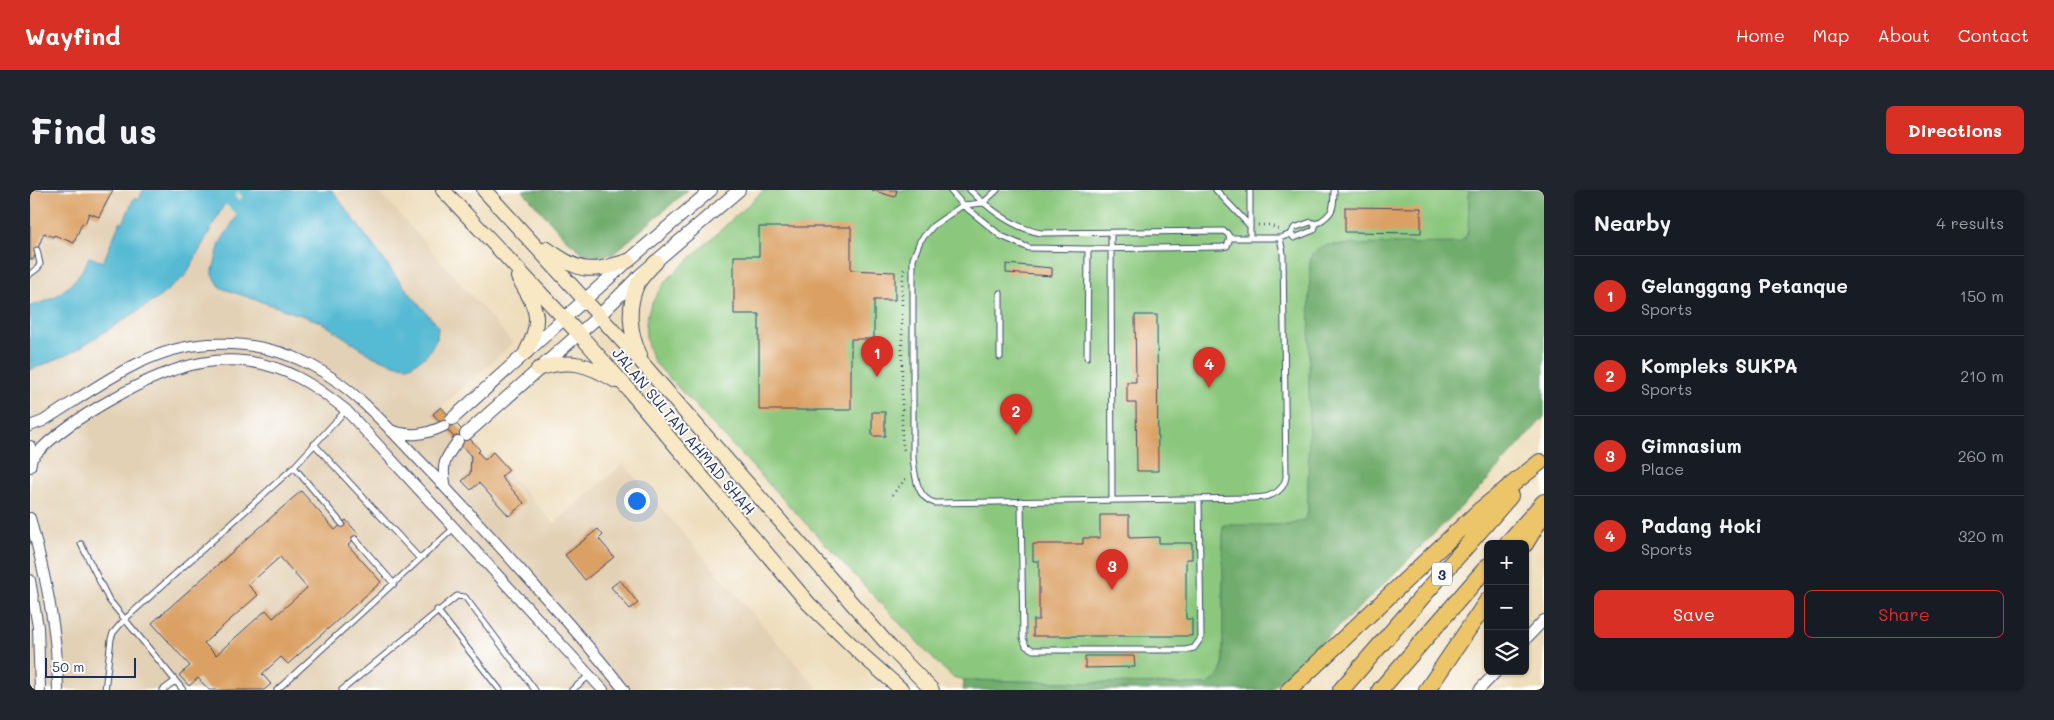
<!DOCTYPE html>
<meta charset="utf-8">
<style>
body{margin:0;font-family:Mali,sans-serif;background:#20242c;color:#f1f3f6}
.controls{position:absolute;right:15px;bottom:15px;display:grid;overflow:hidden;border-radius:8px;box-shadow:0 1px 4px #0004}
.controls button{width:45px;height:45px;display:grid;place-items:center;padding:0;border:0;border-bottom:1px solid #363941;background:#171b24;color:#f1f3f6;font:25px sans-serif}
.scale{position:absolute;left:15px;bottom:12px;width:91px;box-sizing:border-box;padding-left:5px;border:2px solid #1b2f5e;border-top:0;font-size:14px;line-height:18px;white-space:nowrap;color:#1b2f5e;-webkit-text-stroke:4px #fff;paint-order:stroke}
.you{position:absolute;left:606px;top:310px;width:18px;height:18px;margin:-12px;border:4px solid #fff;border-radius:50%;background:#1a73e8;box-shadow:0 0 0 8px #1a73e833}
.badge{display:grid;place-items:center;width:32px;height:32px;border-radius:50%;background:#d93025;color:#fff;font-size:16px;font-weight:700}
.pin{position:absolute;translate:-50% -41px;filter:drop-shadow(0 1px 2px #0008)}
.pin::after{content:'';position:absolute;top:26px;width:18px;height:15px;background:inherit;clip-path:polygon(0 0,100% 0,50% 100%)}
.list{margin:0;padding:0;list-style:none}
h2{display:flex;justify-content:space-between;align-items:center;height:65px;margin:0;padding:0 20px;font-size:21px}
h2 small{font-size:16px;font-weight:400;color:#9ea1a6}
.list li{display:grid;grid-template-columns:32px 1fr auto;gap:15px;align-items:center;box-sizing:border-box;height:80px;padding:0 20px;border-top:1px solid #363941}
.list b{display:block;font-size:19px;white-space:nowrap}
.list p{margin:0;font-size:16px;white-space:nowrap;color:#9ea1a6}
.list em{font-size:16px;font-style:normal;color:#9ea1a6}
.actions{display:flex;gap:10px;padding:15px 20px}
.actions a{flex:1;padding:11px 0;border:1px solid #d93025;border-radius:8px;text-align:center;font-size:18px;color:#d93025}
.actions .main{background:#d93025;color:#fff}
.icon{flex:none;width:28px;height:28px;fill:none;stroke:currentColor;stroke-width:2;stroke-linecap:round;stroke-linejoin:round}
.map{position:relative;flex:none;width:1514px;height:500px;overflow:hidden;border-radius:8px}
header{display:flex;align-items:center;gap:30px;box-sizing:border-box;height:70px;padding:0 25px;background:#d93025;color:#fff}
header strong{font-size:24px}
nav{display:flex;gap:28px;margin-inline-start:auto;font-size:18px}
.intro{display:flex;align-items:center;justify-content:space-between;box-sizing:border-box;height:120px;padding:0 30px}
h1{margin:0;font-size:35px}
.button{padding:12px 22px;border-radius:8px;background:#d93025;color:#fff;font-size:18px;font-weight:700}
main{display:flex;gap:30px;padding:0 30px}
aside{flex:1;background:#171b24;border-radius:8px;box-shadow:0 1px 4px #0004}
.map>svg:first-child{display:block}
</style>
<header>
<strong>Wayfind</strong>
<nav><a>Home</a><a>Map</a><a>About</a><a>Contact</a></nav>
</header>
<div class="intro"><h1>Find us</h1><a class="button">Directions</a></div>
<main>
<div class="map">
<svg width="1514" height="500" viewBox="0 0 1514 500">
<rect width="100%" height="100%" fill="#fff"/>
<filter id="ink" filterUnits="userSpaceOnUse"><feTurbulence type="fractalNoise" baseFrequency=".02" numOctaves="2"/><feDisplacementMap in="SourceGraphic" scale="10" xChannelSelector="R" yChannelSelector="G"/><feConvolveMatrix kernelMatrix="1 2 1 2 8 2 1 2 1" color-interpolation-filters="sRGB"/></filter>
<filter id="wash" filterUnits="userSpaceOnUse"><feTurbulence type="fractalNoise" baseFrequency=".0096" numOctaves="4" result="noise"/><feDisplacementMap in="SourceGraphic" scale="20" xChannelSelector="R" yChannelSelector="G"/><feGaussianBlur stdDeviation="1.12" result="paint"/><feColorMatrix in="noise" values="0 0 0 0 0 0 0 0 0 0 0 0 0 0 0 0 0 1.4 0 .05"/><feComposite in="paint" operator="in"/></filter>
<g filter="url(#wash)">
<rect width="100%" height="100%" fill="#eedebd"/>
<!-- built -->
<path fill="#e3d1b6" d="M0,0H348L483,153L411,217L450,260L448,262L455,270L463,262L479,280L477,283L524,334L593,274L789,500H0Z"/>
<!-- green -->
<path fill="#8bc87d" stroke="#537c6e" d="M734,0H1439C1439,17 1445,49 1425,55L1282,63L1280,73L1278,324L1274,330L1260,335L1193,336V475L1188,488L1177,495L934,490L923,487L908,474L625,173C607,140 617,113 640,87Z"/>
<!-- forest -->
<path fill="#70ac6c" stroke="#466e65" d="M492,0H658L583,64L566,66L553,63L537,50Z
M1439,0H1514V227L1454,294L1350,398L1240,500H933L934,490L1176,495L1188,488L1193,475V335H1260L1274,330L1278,324L1280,73C1283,62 1286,58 1298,55L1429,53L1437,46L1438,40Z"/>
<!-- water -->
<path fill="#55bad3" stroke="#387498" d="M113,0H202L156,85L127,109L41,163L0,180V116C26,111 49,92 59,67L73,72L90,32L93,33L104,8L109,10Z
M223,0H302L371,93L408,136L407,149L396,166L380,176L367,175L344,167L291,132L191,98L182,84L190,53Z"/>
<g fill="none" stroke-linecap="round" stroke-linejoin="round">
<!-- canal -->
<path stroke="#55bad3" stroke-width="12" d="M202,0L197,8L211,20L220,5L214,0"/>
</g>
<g id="blocks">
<!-- building -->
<path fill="#dba063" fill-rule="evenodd" d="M0,0H83L69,27L59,23L55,34L52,33L44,53L24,45L23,47L14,43L3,70L0,69Z
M841,0H867L865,7Z
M1315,17L1391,18V43L1315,42Z
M729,37H821V80L865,82V110H844V149H821V220H729V124H704V66H729Z
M976,74L1022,78V86L976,83Z
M1105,125H1127L1128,281H1107L1106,213H1097V192H1106Z
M411,217L450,260L448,262L455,270L463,262L479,280L471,287L494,313L479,326L449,293L441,300L432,291L440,284L441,266L403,224Z
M842,222H855V246H842Z
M271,301L305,340L316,330L329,345L318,355L351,392L258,474L251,467L232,484L241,494L234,500H179L168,488L159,496L149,485L160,476L122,433ZM250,367L277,398L243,428L236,420L186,465L174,453L228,405L218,395Z
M1070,325H1099V348L1129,347V353H1162V369H1156V429H1162V446H1003V430H1009V371H1003V354H1053V348H1070Z
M568,339L573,345L569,349L584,367L555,390L535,365Z
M590,390L608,413L600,419L581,397Z
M1055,466H1104L1105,477L1055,478Z"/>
</g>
</g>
<g filter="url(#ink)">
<use href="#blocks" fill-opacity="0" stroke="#3b496c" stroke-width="1"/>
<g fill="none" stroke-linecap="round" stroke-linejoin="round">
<!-- service casing -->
<g stroke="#3b496c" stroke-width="7">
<path id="service" d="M920,0L933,15L971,46L999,58L1058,59L1192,57L1197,56L1200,48
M940,0C960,20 983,38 1011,43L1193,41L1197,43L1200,48
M967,0L953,13L933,15L903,36L890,51L883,69V268C885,285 886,308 905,313L1222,308C1237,308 1253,304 1256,287L1253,63L1250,48
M1186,0L1219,35
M1081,43L1082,310
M1261,44L1264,48L1284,40L1286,34C1303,24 1304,20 1304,0
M1200,48H1250L1261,44L1264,38L1281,32L1286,34
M1220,48V0
M0,84L8,78L10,74L7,60
M970,103V167
M1057,167L1058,59
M284,254L390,369
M264,277L312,334
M991,311L993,448L996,456L1003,460H1155L1164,458L1171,448L1169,309
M325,349L364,394
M51,354L79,410L153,500
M407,420L470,500
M75,500L81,449L83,443L94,430L264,277L316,220
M133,500L145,491
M247,500L424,338
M312,500L427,406L435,407L505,500
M542,500L560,485"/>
</g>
<!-- minor casing -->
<g stroke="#3b496c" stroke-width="12">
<path id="minor" d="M0,236L13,231C65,199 116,157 179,154C215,152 248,158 281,175C325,198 359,239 393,274C434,317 474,361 513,405C541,436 569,467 594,500
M360,240C380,247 395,245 414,236
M0,256L2,268L0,277
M2,268C25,243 52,226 82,209C141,175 203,153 269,188C286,197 301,208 316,220L573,500
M416,298C411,275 414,269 428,251
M0,328C15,384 28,441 28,500
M0,390L8,437L10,500
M1495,450L1514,430
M1449,500L1467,481"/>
</g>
<!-- tertiary casing -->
<g stroke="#3b496c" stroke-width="14">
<path id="tertiary" d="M422,229L598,71L681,0
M436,244L569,126L610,85L709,0"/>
</g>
<!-- secondary casing -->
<g stroke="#3b496c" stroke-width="16">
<path id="secondary" d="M413,0L549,144L599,200L779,414L831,464L872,500
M454,0L607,167L861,458L902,500
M517,59C551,83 559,83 598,71
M488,87C506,118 514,128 496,162
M610,165C599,143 597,115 608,93C613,85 620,78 626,72
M508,179C540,168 558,174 586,191"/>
</g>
<!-- trunk casing -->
<g stroke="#3b496c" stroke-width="18">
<path id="trunk" d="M1477,354L1514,312
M1495,354L1513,324
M1259,500L1449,321L1510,272
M1311,500L1480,306
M1350,500L1458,376
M1397,500L1458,410"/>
</g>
<!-- path -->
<path stroke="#3b496c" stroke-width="2.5" stroke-dasharray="1 4" stroke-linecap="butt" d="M1228,35H1239L1249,39
M874,79L872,97V248L874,261
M862,305L877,287"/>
<!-- service -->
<use href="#service" stroke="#fff" stroke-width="5"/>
<!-- minor -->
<use href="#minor" stroke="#fff" stroke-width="10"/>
<!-- tertiary -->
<use href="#tertiary" stroke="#fff" stroke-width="12"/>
<!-- secondary -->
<use href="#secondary" stroke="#f8e8c3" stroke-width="14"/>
<!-- trunk -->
<use href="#trunk" stroke="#edc569" stroke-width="16"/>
</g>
</g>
<g text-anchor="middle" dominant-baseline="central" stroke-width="4" stroke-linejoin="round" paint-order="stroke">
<!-- shield labels -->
<rect fill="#fff" stroke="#5f6d8e" stroke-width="1" x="1402" y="372.5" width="20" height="23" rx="4"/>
<g font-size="14" font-weight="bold" fill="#1b2f5e">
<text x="1412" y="384">3</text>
</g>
<!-- street labels -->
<g font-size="15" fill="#1b2f5e" stroke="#fff">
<text transform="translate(654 241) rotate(50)">JALAN SULTAN AHMAD SHAH</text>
</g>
</g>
</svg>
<div class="controls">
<button>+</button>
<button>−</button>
<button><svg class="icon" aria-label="layers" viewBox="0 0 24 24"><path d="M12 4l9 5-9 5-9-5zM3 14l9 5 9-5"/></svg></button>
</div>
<div class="scale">50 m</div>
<div class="you"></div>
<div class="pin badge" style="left:847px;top:187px">1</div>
<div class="pin badge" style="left:986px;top:245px">2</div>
<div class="pin badge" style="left:1082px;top:400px">3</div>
<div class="pin badge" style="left:1179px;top:198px">4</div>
</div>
<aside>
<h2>Nearby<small>4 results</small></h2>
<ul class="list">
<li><span class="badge">1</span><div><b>Gelanggang Petanque</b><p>Sports</p></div><em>150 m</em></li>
<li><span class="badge">2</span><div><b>Kompleks SUKPA</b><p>Sports</p></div><em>210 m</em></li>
<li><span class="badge">3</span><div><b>Gimnasium</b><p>Place</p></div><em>260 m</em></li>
<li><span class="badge">4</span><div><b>Padang Hoki</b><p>Sports</p></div><em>320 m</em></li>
</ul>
<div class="actions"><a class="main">Save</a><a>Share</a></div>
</aside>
</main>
